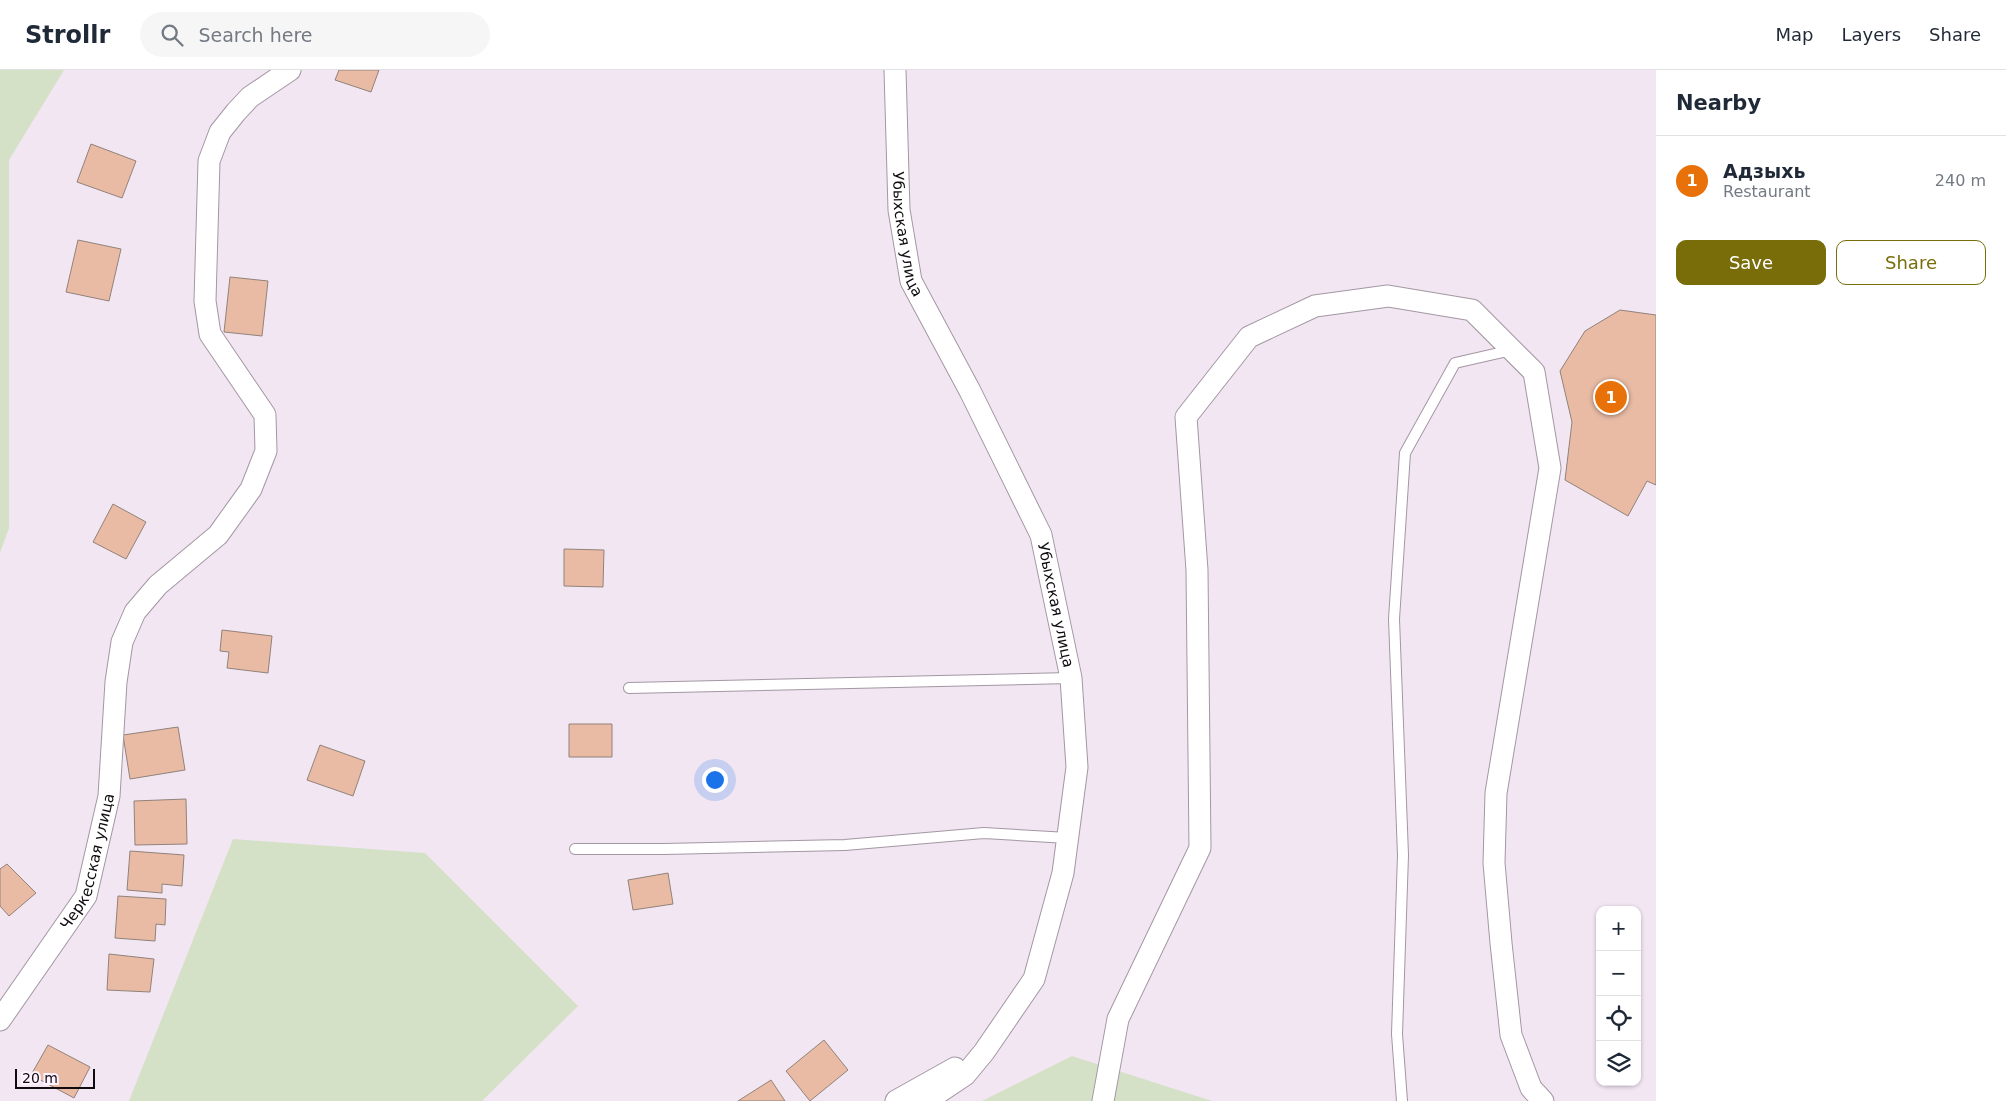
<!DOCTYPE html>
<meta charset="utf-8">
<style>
body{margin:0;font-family:"DejaVu Sans",sans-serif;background:#f6f6f7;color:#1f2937}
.controls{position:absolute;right:15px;bottom:15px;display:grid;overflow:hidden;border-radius:10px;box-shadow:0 1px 4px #0004}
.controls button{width:45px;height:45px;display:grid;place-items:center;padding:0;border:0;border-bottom:1px solid #e0e1e3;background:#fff;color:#1f2937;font:25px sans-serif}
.scale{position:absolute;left:15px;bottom:12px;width:80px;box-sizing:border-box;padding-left:5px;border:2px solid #0e0a0e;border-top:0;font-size:14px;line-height:18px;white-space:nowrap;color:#0e0a0e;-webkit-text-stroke:4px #fef4ff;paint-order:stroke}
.you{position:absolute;left:714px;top:709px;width:18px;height:18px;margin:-12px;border:4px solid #fff;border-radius:50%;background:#1a73e8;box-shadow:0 0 0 8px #1a73e833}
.badge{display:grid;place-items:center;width:32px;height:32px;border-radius:50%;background:#786d09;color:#fff;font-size:16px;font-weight:700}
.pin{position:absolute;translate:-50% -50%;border:2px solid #fff;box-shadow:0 1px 5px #0006}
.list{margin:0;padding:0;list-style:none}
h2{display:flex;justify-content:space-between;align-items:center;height:65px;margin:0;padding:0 20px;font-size:21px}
h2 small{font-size:16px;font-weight:400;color:#747a83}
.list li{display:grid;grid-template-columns:32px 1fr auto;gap:15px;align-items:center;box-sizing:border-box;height:90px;padding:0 20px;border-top:1px solid #e0e1e3}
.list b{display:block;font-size:19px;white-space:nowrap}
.list p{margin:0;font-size:16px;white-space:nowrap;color:#747a83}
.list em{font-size:16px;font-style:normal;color:#747a83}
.actions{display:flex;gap:10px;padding:15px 20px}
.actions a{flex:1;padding:11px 0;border:1px solid #786d09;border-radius:10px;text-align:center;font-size:18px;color:#786d09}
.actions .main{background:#786d09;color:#fff}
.icon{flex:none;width:28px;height:28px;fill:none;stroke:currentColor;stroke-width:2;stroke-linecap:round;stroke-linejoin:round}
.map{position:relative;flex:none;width:1656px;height:1031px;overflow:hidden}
header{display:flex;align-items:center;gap:30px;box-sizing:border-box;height:70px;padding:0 25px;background:#fff;border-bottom:1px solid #e0e1e3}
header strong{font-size:24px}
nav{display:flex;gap:28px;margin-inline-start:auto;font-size:18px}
.search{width:350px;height:45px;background:#f6f6f7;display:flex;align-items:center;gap:12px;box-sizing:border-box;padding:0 18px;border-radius:28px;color:#747a83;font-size:19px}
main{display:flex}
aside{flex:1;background:#fff}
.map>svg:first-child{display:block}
</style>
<header>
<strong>Strollr</strong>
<div class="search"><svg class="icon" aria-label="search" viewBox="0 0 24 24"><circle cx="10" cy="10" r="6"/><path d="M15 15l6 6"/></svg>Search here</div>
<nav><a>Map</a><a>Layers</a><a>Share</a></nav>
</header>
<main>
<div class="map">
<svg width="1656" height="1031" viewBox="0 0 1656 1031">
<rect width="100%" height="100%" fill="#f2e6f3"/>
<!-- green -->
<path fill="#d4e1c7" d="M0,0H64L9,90V458L0,483Z
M233,769L425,783L578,936L482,1031H129Z
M1072,986L1212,1031H982Z"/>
<!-- building -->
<path fill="#e9bba5" stroke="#91827a" d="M339,0H379L371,22L335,10Z
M91,74L136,91L122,128L77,112Z
M78,170L121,179L109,231L66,222Z
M230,207L268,211L262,266L224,262Z
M1620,240L1656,245V415L1647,411L1628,446L1565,410L1572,352L1560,301L1585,261Z
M113,434L146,452L126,489L93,472Z
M564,479L604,480L603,517L564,516Z
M222,560L272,566L268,603L227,598L229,582L220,581Z
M569,654H612V687H569Z
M178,657L185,700L130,709L123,665Z
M320,675L365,691L353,726L307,710Z
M186,729L187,774L135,775L134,731Z
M130,781L184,785L182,816L162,814V823L127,820Z
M7,794L36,823L9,846L0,836V799Z
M668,803L673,834L633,840L628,810Z
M118,826L166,829L165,855L156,854L155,871L115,868Z
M109,884L154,889L150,922L107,920Z
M824,970L848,1000L810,1031L786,1001Z
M48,975L90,997L74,1028L31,1005Z
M771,1010L785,1031H738Z"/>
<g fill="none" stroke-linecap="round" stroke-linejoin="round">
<!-- service casing -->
<g stroke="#a397a3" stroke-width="12">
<path id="service" d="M629,618L1071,608
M575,779H664L845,775L984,763L1068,768
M1402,1031L1397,964L1403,785L1394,549L1405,383L1455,293L1512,280"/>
</g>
<!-- minor casing -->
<g stroke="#a397a3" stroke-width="23">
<g id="minor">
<path id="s1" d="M895,0L899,140L911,211L970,321L1041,465L1071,608L1077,697L1063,803L1034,909L984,982L965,1005L926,1031"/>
<path id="s2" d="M0,950L86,826L109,726L116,612L122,572L135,542L158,515L218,465L251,419L266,381L265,345L210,264L205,231L209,91L220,62L236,42L250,27L290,0"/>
<path d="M896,1031L955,998"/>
<path d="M1103,1031L1118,949L1200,778L1197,500L1186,347L1249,267L1315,236L1388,226L1472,240L1534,302L1550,398L1496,723L1494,793L1501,873L1511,965L1531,1018L1543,1031"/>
</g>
</g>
<!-- service -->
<use href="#service" stroke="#fff" stroke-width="10"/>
<!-- minor -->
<use href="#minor" stroke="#fff" stroke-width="21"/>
</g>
<g text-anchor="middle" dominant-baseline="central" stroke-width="4" stroke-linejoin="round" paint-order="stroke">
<!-- street labels -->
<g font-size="15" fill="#0e0a0e" stroke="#fef4ff">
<text stroke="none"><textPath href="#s1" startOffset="165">Убыхская улица</textPath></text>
<text stroke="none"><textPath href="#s1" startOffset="569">Убыхская улица</textPath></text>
<text stroke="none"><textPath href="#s2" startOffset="184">Черкесская улица</textPath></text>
</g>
</g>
</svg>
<div class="controls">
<button>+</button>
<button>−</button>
<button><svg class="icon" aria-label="locate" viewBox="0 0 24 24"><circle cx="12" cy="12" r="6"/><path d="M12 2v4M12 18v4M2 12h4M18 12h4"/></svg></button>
<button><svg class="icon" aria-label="layers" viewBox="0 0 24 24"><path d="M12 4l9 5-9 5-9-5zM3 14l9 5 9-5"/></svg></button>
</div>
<div class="scale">20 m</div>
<div class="you"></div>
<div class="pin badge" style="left:1611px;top:327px;background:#e8710a">1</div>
</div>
<aside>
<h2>Nearby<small></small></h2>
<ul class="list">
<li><span class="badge" style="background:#e8710a">1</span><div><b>Адзыхь</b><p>Restaurant</p></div><em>240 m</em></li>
</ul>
<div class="actions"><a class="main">Save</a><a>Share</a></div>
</aside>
</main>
